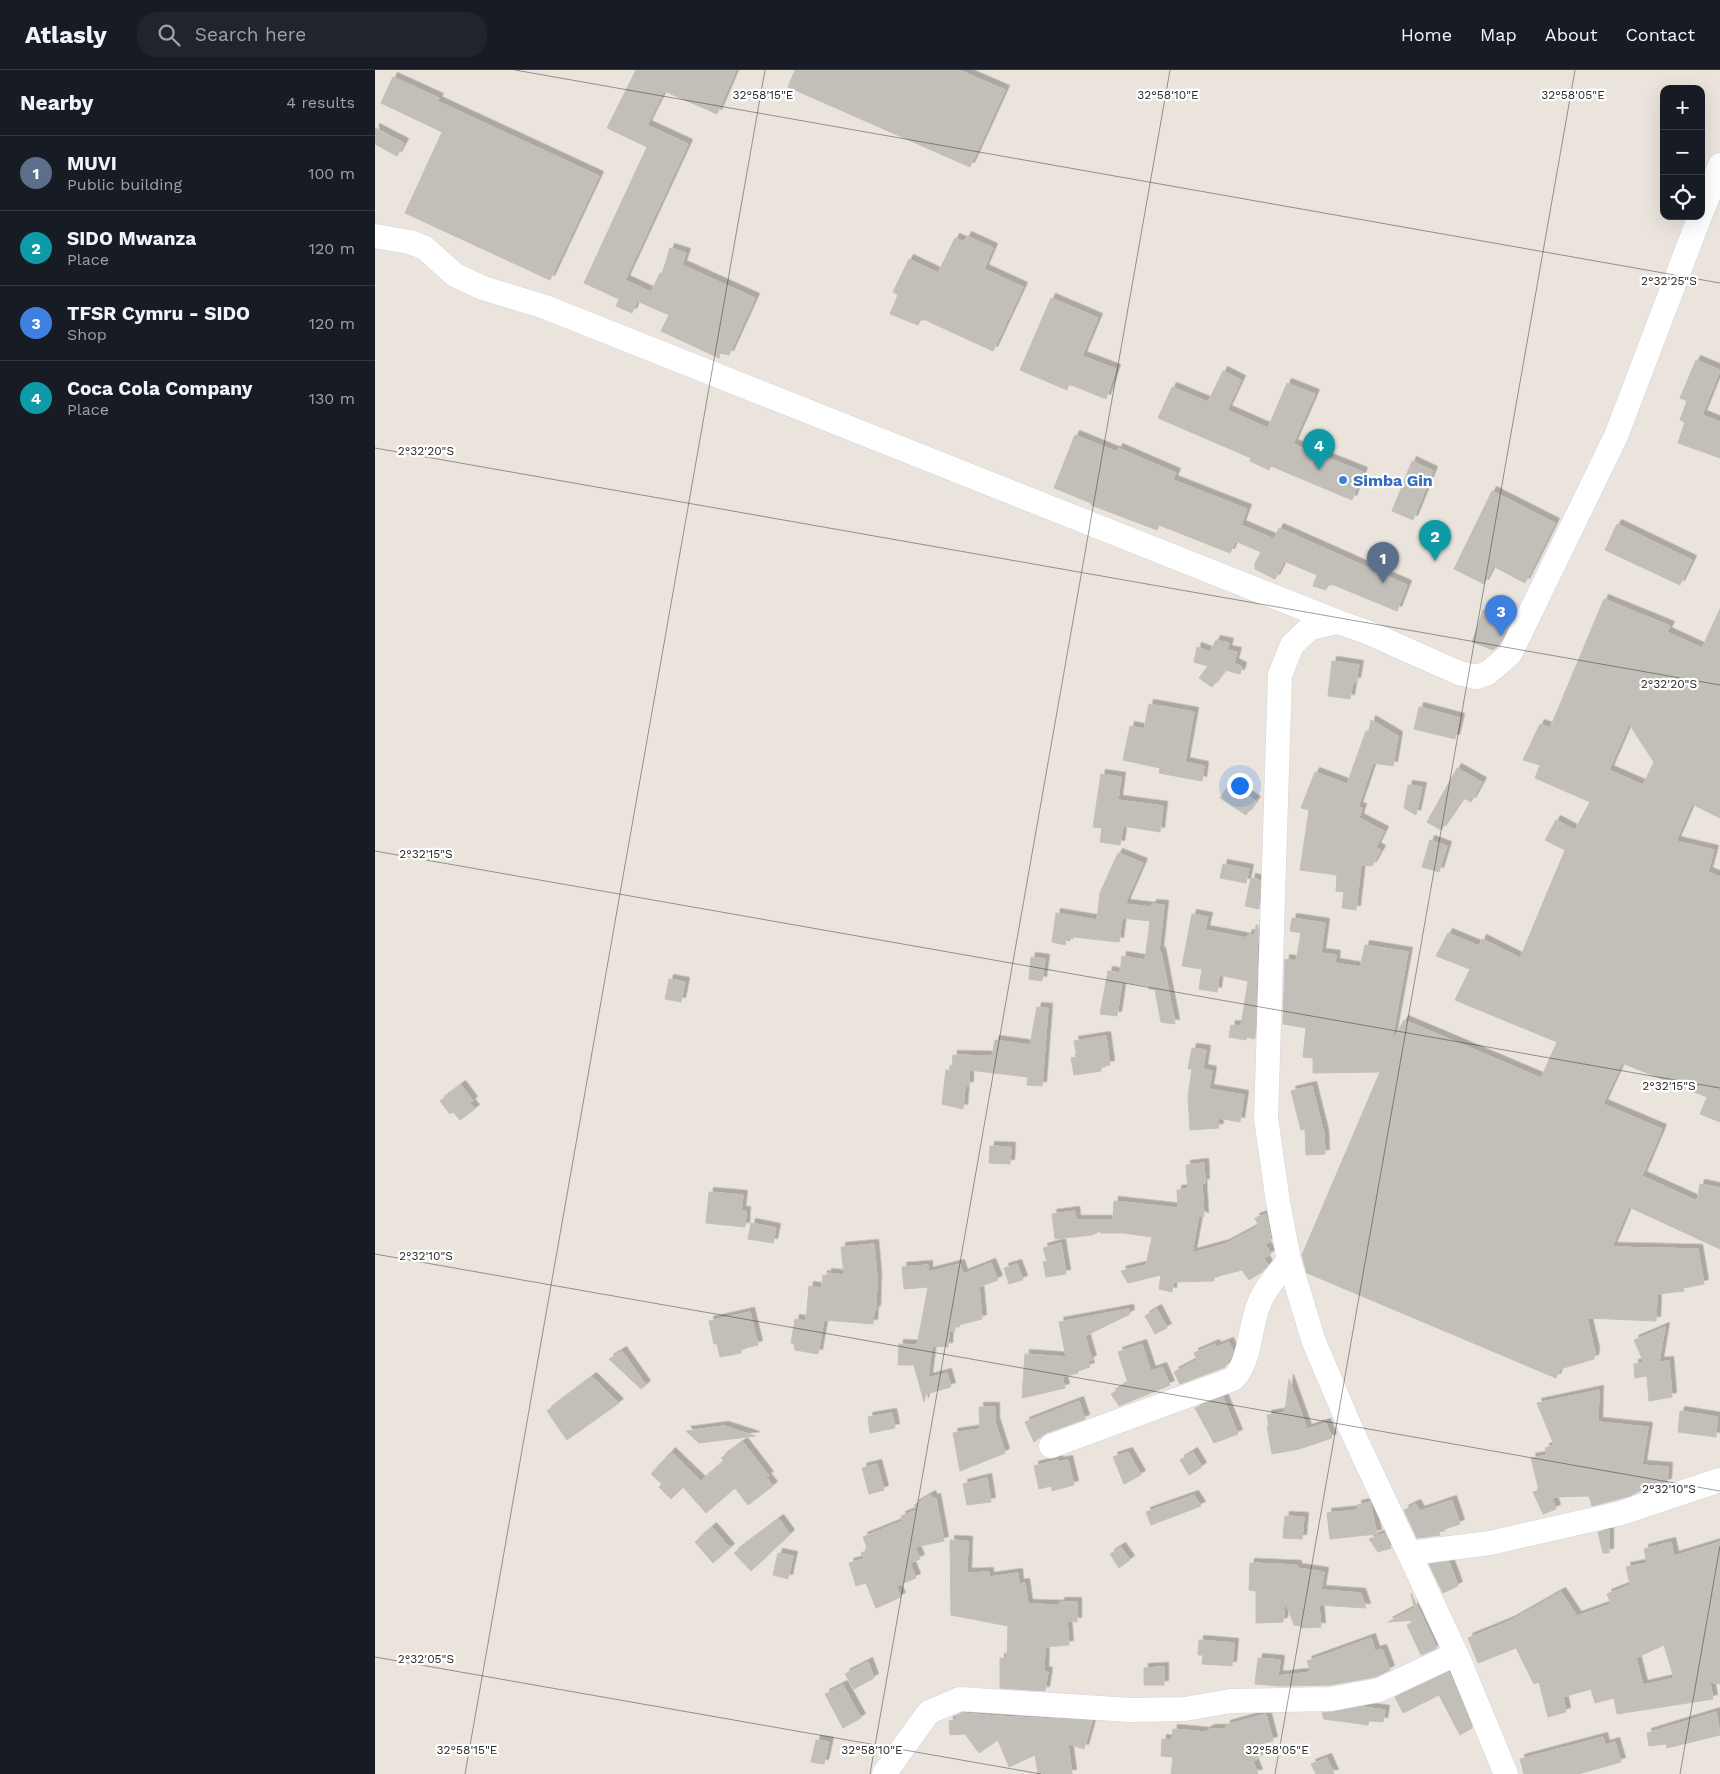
<!DOCTYPE html>
<meta charset="utf-8">
<style>
body{margin:0;font-family:"Work Sans",sans-serif;background:#20242c;color:#f1f3f6}
.controls{position:absolute;right:15px;top:15px;display:grid;overflow:hidden;border-radius:10px;box-shadow:0 5px 20px #0002}
.controls button{width:45px;height:45px;display:grid;place-items:center;padding:0;border:0;border-bottom:1px solid #363941;background:#171b24;color:#f1f3f6;font:25px sans-serif}
.you{position:absolute;left:864px;top:715px;width:18px;height:18px;margin:-12px;border:4px solid #fff;border-radius:50%;background:#1a73e8;box-shadow:0 0 0 8px #1a73e833}
.badge{display:grid;place-items:center;width:32px;height:32px;border-radius:50%;background:#db2777;color:#fff;font-size:16px;font-weight:700}
.pin{position:absolute;translate:-50% -41px;filter:drop-shadow(0 1px 2px #0008)}
.pin::after{content:'';position:absolute;top:26px;width:18px;height:15px;background:inherit;clip-path:polygon(0 0,100% 0,50% 100%)}
.list{margin:0;padding:0;list-style:none}
h2{display:flex;justify-content:space-between;align-items:center;height:65px;margin:0;padding:0 20px;font-size:21px}
h2 small{font-size:16px;font-weight:400;color:#9ea1a6}
.list li{display:grid;grid-template-columns:32px 1fr auto;gap:15px;align-items:center;box-sizing:border-box;height:75px;padding:0 20px;border-top:1px solid #363941}
.list b{display:block;font-size:19px;white-space:nowrap}
.list p{margin:0;font-size:16px;white-space:nowrap;color:#9ea1a6}
.list em{font-size:16px;font-style:normal;color:#9ea1a6}
.icon{flex:none;width:28px;height:28px;fill:none;stroke:currentColor;stroke-width:2;stroke-linecap:round;stroke-linejoin:round}
.map{position:relative;flex:none;width:1345px;height:1704px;overflow:hidden}
header{display:flex;align-items:center;gap:30px;box-sizing:border-box;height:70px;padding:0 25px;background:#171b24;border-bottom:1px solid #363941}
header strong{font-size:24px}
nav{display:flex;gap:28px;margin-inline-start:auto;font-size:18px}
.search{width:350px;height:45px;background:#20242c;display:flex;align-items:center;gap:12px;box-sizing:border-box;padding:0 18px;border-radius:20px;color:#9ea1a6;font-size:19px}
main{display:flex}
aside{flex:1;background:#171b24}
.map>svg:first-child{display:block}
</style>
<header>
<strong>Atlasly</strong>
<div class="search"><svg class="icon" aria-label="search" viewBox="0 0 24 24"><circle cx="10" cy="10" r="6"/><path d="M15 15l6 6"/></svg>Search here</div>
<nav><a>Home</a><a>Map</a><a>About</a><a>Contact</a></nav>
</header>
<main>
<aside>
<h2>Nearby<small>4 results</small></h2>
<ul class="list">
<li><span class="badge" style="background:#5c6f8a">1</span><div><b>MUVI</b><p>Public building</p></div><em>100 m</em></li>
<li><span class="badge" style="background:#0f9aa8">2</span><div><b>SIDO Mwanza</b><p>Place</p></div><em>120 m</em></li>
<li><span class="badge" style="background:#3f7fe0">3</span><div><b>TFSR Cymru - SIDO</b><p>Shop</p></div><em>120 m</em></li>
<li><span class="badge" style="background:#0f9aa8">4</span><div><b>Coca Cola Company</b><p>Place</p></div><em>130 m</em></li>
</ul>
</aside>
<div class="map">
<svg width="1345" height="1704" viewBox="0 0 1345 1704">
<defs>
<filter id="shadow"><feDropShadow dx="4.5" dy="-4.5" stdDeviation="0" flood-color="#0004"/></filter>
</defs>
<rect width="100%" height="100%" fill="#eae4dc"/>
<!-- building -->
<path fill="#c2beb8" stroke="#c5c0b6" fill-rule="evenodd" filter="url(#shadow)" d="M261,0H361L342,44L289,21L272,55L313,74L250,210L276,222L285,203L287,204L295,178L311,183L307,195L380,228L354,285L345,283L344,288L286,261L294,245L262,231L257,243L241,236L244,229L209,213L272,77L232,58Z
M420,0H584L630,20L595,97L413,17Z
M18,7L64,28L62,31L224,106L175,210L30,143L67,62L6,33Z
M0,58L29,73L22,86L0,74Z
M592,166L618,178L609,199L648,217L618,281L546,248L543,255L515,244L523,225L518,222L534,189L563,203L580,168L589,172Z
M676,228L723,248L707,286L741,299L731,329L694,314L692,320L645,300Z
M1321,290L1345,300L1327,345L1345,352V388L1303,373L1310,352L1305,350L1312,331L1305,328Z
M848,301L866,310L852,340L893,358L912,313L940,324L918,374L988,402L977,430L896,396L894,400L875,391L876,388L783,348L797,317L833,332Z
M700,365L742,382L743,378L801,403L798,410L872,439L866,455L899,469L904,458L1032,515L1022,541L954,513L951,520L938,516L942,505L909,491L900,509L880,499V493L886,482L860,471L855,483L784,455L782,460L716,435V433L679,418Z
M1037,391L1058,401L1038,450L1017,441Z
M1117,421L1180,453L1150,513L1118,496L1109,514L1079,499Z
M1242,454L1317,490L1305,515L1230,480Z
M1229,529L1295,556L1292,562L1327,578L1345,539V748L1317,734L1301,771L1339,780L1333,802L1345,807V1052L1325,1044L1332,1027L1247,993L1228,1034L1287,1059L1267,1106L1322,1131L1325,1114L1345,1118V1179L1254,1137L1237,1177L1323,1179L1329,1214L1308,1218L1309,1221L1282,1224L1281,1251L1212,1248L1220,1282L1219,1289L1185,1299L1181,1308L932,1203L927,1185L1005,1002L938,1003V988L928,987L931,958L908,954L910,889L921,891L926,863L915,861L917,848L950,853L946,883L961,885L960,893L985,897L990,875L1033,882L1016,974L1029,950L1166,1008L1182,972L1080,930L1095,899L1061,886L1073,863L1104,876L1107,869L1145,888L1190,780L1170,770L1181,750L1200,760L1215,732L1160,708L1165,695L1148,690L1165,654L1175,658ZM1254,654L1279,692L1268,715L1234,700Z
M1108,540L1136,551L1124,575L1118,580L1097,572Z
M841,570L854,573L852,580L862,582L859,593L867,597L865,604L850,600L837,617L824,608L833,596L819,592L822,577L835,582Z
M957,591L984,595L981,612H978L975,629L953,626Z
M774,634L819,642L810,692L829,696L827,711L784,703L785,698L748,690L755,656L769,659Z
M1044,637L1085,648L1080,669L1039,659Z
M996,650L1023,666L1018,696L998,693L983,737L987,738L984,748L1009,761L1001,777L1006,780L997,796L986,795L981,840L967,838L969,822L961,821L962,805L925,800L934,740L926,738L940,702L972,714L991,661H994Z
M1082,698L1107,712L1096,732L1088,728L1066,760L1052,752Z
M726,704L746,707L743,730L788,736L785,762L748,756L745,775L725,772L727,758L718,757Z
M855,713L881,731L871,745L845,728Z
M1033,715L1047,717L1041,745L1029,738Z
M1055,770L1072,776L1064,802L1047,797Z
M743,783L768,793L750,834L776,837L777,834L789,835L784,881L786,882L800,954L786,952L780,920L774,919V916L747,912L742,946L725,944L733,901L745,903L747,886L770,890L775,851L747,848L744,872L698,867V869L691,868L690,875L677,872L681,843L722,850L725,823Z
M848,794L874,799L871,813L845,808Z
M876,808L885,810L884,839L870,836Z
M817,844L833,847L830,860L872,868L873,864L880,865L881,855H883L880,969L872,967L871,970L854,967L856,955L866,956L873,911L844,905L842,922L824,919L827,899L807,896Z
M656,887L670,889L667,911L654,909Z
M294,909L310,912L306,932L290,929Z
M662,937L673,938L667,1016L652,1015L653,1007L594,1000V1016H590L588,1039L567,1034L571,1000H577L578,985L617,986L620,970L655,975Z
M731,966L735,995L726,996V1001L699,1005L696,988L702,987L699,971Z
M817,978L831,980L828,999L837,1001L834,1019L869,1025L865,1052L843,1048L844,1058L815,1060L813,1026L817,999H813Z
M86,1015L98,1031L95,1033L100,1039L85,1050L78,1042L75,1044L65,1031Z
M937,1016L949,1064L950,1084L931,1085L930,1059L926,1060L916,1021Z
M615,1076L636,1077L635,1094L614,1093Z
M829,1093L830,1113H827L829,1147L824,1145L817,1183L850,1174L884,1156L880,1148L891,1144L896,1171L890,1174L896,1184L889,1188L893,1195L887,1202L874,1210L867,1200L839,1207V1211L798,1212L797,1222L784,1219L786,1205L753,1213L746,1201L771,1195L777,1167L748,1163H726L725,1161L717,1165L680,1169L677,1144L700,1141L701,1150H738L739,1131L803,1138L802,1120L813,1119L811,1095Z
M334,1122L368,1125L366,1141H371L370,1157L331,1153Z
M376,1153L401,1158L398,1173L373,1169Z
M686,1173L691,1204L671,1207L668,1192L672,1191L668,1178Z
M499,1174L502,1207L501,1240H499L498,1254L449,1250L443,1284L420,1280L419,1274L416,1273L420,1249L431,1251L434,1216L447,1218L448,1205L452,1206V1203L469,1205L466,1177Z
M616,1193L623,1210L604,1217L607,1249L580,1256V1261H574L573,1277L557,1276L553,1308L572,1303L576,1317L551,1324L549,1332L539,1295H523L524,1274L542,1275L553,1217L529,1219L527,1197L553,1195V1202L585,1194L588,1204Z
M642,1194L648,1210L634,1214L629,1198Z
M754,1239L755,1244L710,1266L717,1290L713,1291L715,1297L703,1301V1303L687,1307L690,1318L647,1328L650,1284L691,1287L684,1252Z
M782,1239L792,1258L780,1264L770,1246Z
M375,1242L383,1275L366,1279V1283L345,1287L342,1274H339L334,1251Z
M1290,1257L1284,1292L1294,1291L1297,1327L1274,1331L1272,1306L1260,1308L1259,1294L1269,1293L1259,1270Z
M854,1272L858,1282L850,1297L805,1314L799,1302L822,1290L819,1283L840,1274L841,1277Z
M767,1274L776,1301L787,1297L795,1315L744,1336L736,1324L753,1313L743,1282Z
M247,1281L271,1315L266,1319L234,1289Z
M217,1307L244,1333L192,1370L172,1341Z
M914,1309L932,1359L951,1353L957,1368L924,1379L897,1384L892,1356H894L892,1345L910,1342Z
M1224,1320L1223,1352L1273,1357L1267,1395L1293,1397L1292,1413L1276,1415L1255,1426L1217,1436L1214,1426L1177,1427L1181,1439L1168,1444L1158,1422L1164,1420L1156,1388L1172,1385L1170,1378L1179,1375L1162,1333Z
M848,1327L863,1364L839,1373L820,1338Z
M704,1331L710,1349L671,1363L659,1372L650,1352Z
M604,1337H620V1352L630,1383L585,1401L578,1363L605,1359Z
M1305,1341L1342,1347L1341,1367L1303,1362Z
M517,1343L520,1358L495,1363L493,1347Z
M349,1356L380,1366L324,1373L311,1361Z
M368,1372L394,1406L391,1407L398,1416L373,1435L360,1418L331,1443L308,1417L296,1429L284,1417L287,1414L276,1404L296,1382L326,1411L349,1391L346,1388Z
M753,1382L766,1405L749,1414L738,1387Z
M818,1382L827,1397L814,1405L805,1390Z
M683,1390V1392L693,1390L699,1415L677,1421L676,1416L664,1419L659,1396Z
M502,1394L509,1420L494,1424L487,1398Z
M612,1408L616,1432L592,1435L588,1414Z
M556,1425L558,1429L561,1428L569,1471L540,1477L545,1489L535,1493L541,1508L521,1516L526,1527L501,1538L491,1513L481,1516L474,1493L489,1489L486,1483L493,1480L488,1467L528,1451L526,1446L542,1440L539,1435Z
M819,1425L826,1436L776,1455L771,1442Z
M1077,1430L1085,1454L1064,1461L1065,1465L1042,1468L1029,1440L1041,1434L1045,1441Z
M995,1432L1002,1464L955,1469L952,1443L983,1440L982,1435Z
M910,1446L929,1447L927,1469L908,1468Z
M404,1449L415,1464L376,1501L359,1483Z
M337,1457L355,1478L338,1493L320,1472Z
M1234,1460V1483H1228L1223,1462Z
M1010,1463L1016,1478L1003,1482L994,1469Z
M575,1470L593,1471L592,1503L614,1502V1507L643,1503L644,1514L650,1513L653,1534L685,1535V1532H702V1552L692,1551L694,1575L670,1577L669,1601L673,1602L670,1621L625,1618V1588H632L633,1556L576,1545Z
M1296,1472L1299,1486L1345,1472V1614L1335,1612L1338,1629L1242,1644L1239,1628L1220,1633L1216,1619L1188,1627L1191,1642L1173,1647L1164,1612L1159,1614L1141,1578L1103,1593L1093,1568L1135,1551L1186,1522L1202,1546L1236,1534L1232,1524L1255,1515L1251,1497L1272,1493L1269,1479ZM1289,1575L1299,1608L1268,1615L1261,1588Z
M746,1477L755,1490L744,1498L735,1484Z
M403,1483L418,1486L413,1509L398,1505Z
M1074,1492L1083,1516L1068,1523L1054,1494Z
M875,1493L922,1495V1498L949,1502L946,1520L986,1523L991,1538L944,1535L946,1557L926,1558V1556L919,1555L910,1531L908,1552L881,1553V1521L874,1520Z
M1036,1523L1062,1578L1046,1585L1032,1555L1042,1550L1013,1552L1039,1538Z
M996,1568L1000,1581L1007,1579L1015,1600L1000,1607L955,1615L905,1616L880,1614L883,1588L905,1590L903,1606L936,1602L932,1591Z
M824,1570L859,1573L857,1596L827,1594L828,1585H823Z
M493,1592L499,1608L479,1619L470,1604Z
M789,1597V1615H769V1598Z
M1074,1602L1097,1658L1085,1665L1064,1625L1028,1643L1020,1627Z
M468,1615L486,1648L468,1658L450,1624Z
M988,1637L1010,1640L1008,1652L994,1651L993,1655L949,1649L947,1643Z
M1341,1642L1345,1665L1292,1678L1291,1674L1274,1676L1272,1663Z
M587,1643L621,1646L717,1651L709,1679L693,1674L697,1704H663L660,1685L634,1697L623,1670L604,1683L590,1664L575,1665L574,1651L582,1650V1645Z
M891,1644L898,1671L883,1675V1689L878,1691L883,1704H796L798,1687L786,1686L787,1669L797,1670L798,1659L830,1662L835,1659H851V1655Z
M1228,1667L1230,1675L1240,1672L1246,1692L1203,1704H1149L1145,1689Z
M441,1670L454,1672L449,1694L436,1692Z
M952,1688L959,1704H941L936,1694Z"/>
<g fill="none" stroke-linecap="round" stroke-linejoin="round">
<!-- minor casing -->
<g stroke="#d1d4e0" stroke-width="25">
<path id="minor" d="M1326,144L1345,95
M0,166L35,172L50,178L80,205L108,218L170,237L963,552
M676,1376L858,1309C876,1292 874,1257 884,1234C890,1218 904,1203 914,1190
M1035,1483L1115,1473L1246,1443L1345,1410
M509,1704L554,1642L585,1629L755,1640L810,1639L856,1631L956,1629L1004,1620L1081,1584
M1131,1704L1084,1590L976,1359L939,1272L914,1190L903,1132L891,1048L905,605L917,575L935,558L963,552L992,562L1084,603L1101,607L1113,603L1135,584L1241,366L1325,146"/>
</g>
<!-- minor -->
<use href="#minor" stroke="#fff" stroke-width="24"/>
</g>
<!-- ticks -->
<path fill="none" stroke="#292929" stroke-width="1" stroke-opacity="0.45" d="M140,0L1345,213M0,378L1345,615M0,781L1345,1018M0,1184L1345,1421M0,1587L666,1704M90,1704L390,0M495,1704L795,0M900,1704L1200,0M1305,1704L1345,1476"/>
<!-- markers -->
<circle fill="#3f7fe0" stroke="#fff" stroke-width="2" cx="968" cy="410" r="5"/>
<g text-anchor="middle" dominant-baseline="central" stroke-width="4.5" stroke-linejoin="round" paint-order="stroke">
<!-- shop labels -->
<g font-size="16" font-weight="bold" fill="#366cbe" stroke="#fff" text-anchor="start">
<text x="978" y="410">Simba Gin</text>
</g>
</g>
<g font-size="12" text-anchor="middle" fill="#292929" stroke="#fff" stroke-width="4.5" stroke-linejoin="round" paint-order="stroke">
<text x="388" y="29">32°58'15"E</text>
<text x="793" y="29">32°58'10"E</text>
<text x="1198" y="29">32°58'05"E</text>
<text x="1294" y="215">2°32'25"S</text>
<text x="51" y="385">2°32'20"S</text>
<text x="1294" y="618">2°32'20"S</text>
<text x="51" y="788">2°32'15"S</text>
<text x="1294" y="1020">2°32'15"S</text>
<text x="51" y="1190">2°32'10"S</text>
<text x="1294" y="1423">2°32'10"S</text>
<text x="51" y="1593">2°32'05"S</text>
<text x="92" y="1684">32°58'15"E</text>
<text x="497" y="1684">32°58'10"E</text>
<text x="902" y="1684">32°58'05"E</text>
</g>
</svg>
<div class="controls">
<button>+</button>
<button>−</button>
<button><svg class="icon" aria-label="locate" viewBox="0 0 24 24"><circle cx="12" cy="12" r="6"/><path d="M12 2v4M12 18v4M2 12h4M18 12h4"/></svg></button>
</div>
<div class="you"></div>
<div class="pin badge" style="left:1008px;top:513px;background:#5c6f8a">1</div>
<div class="pin badge" style="left:1060px;top:491px;background:#0f9aa8">2</div>
<div class="pin badge" style="left:1126px;top:566px;background:#3f7fe0">3</div>
<div class="pin badge" style="left:944px;top:400px;background:#0f9aa8">4</div>
</div>
</main>
